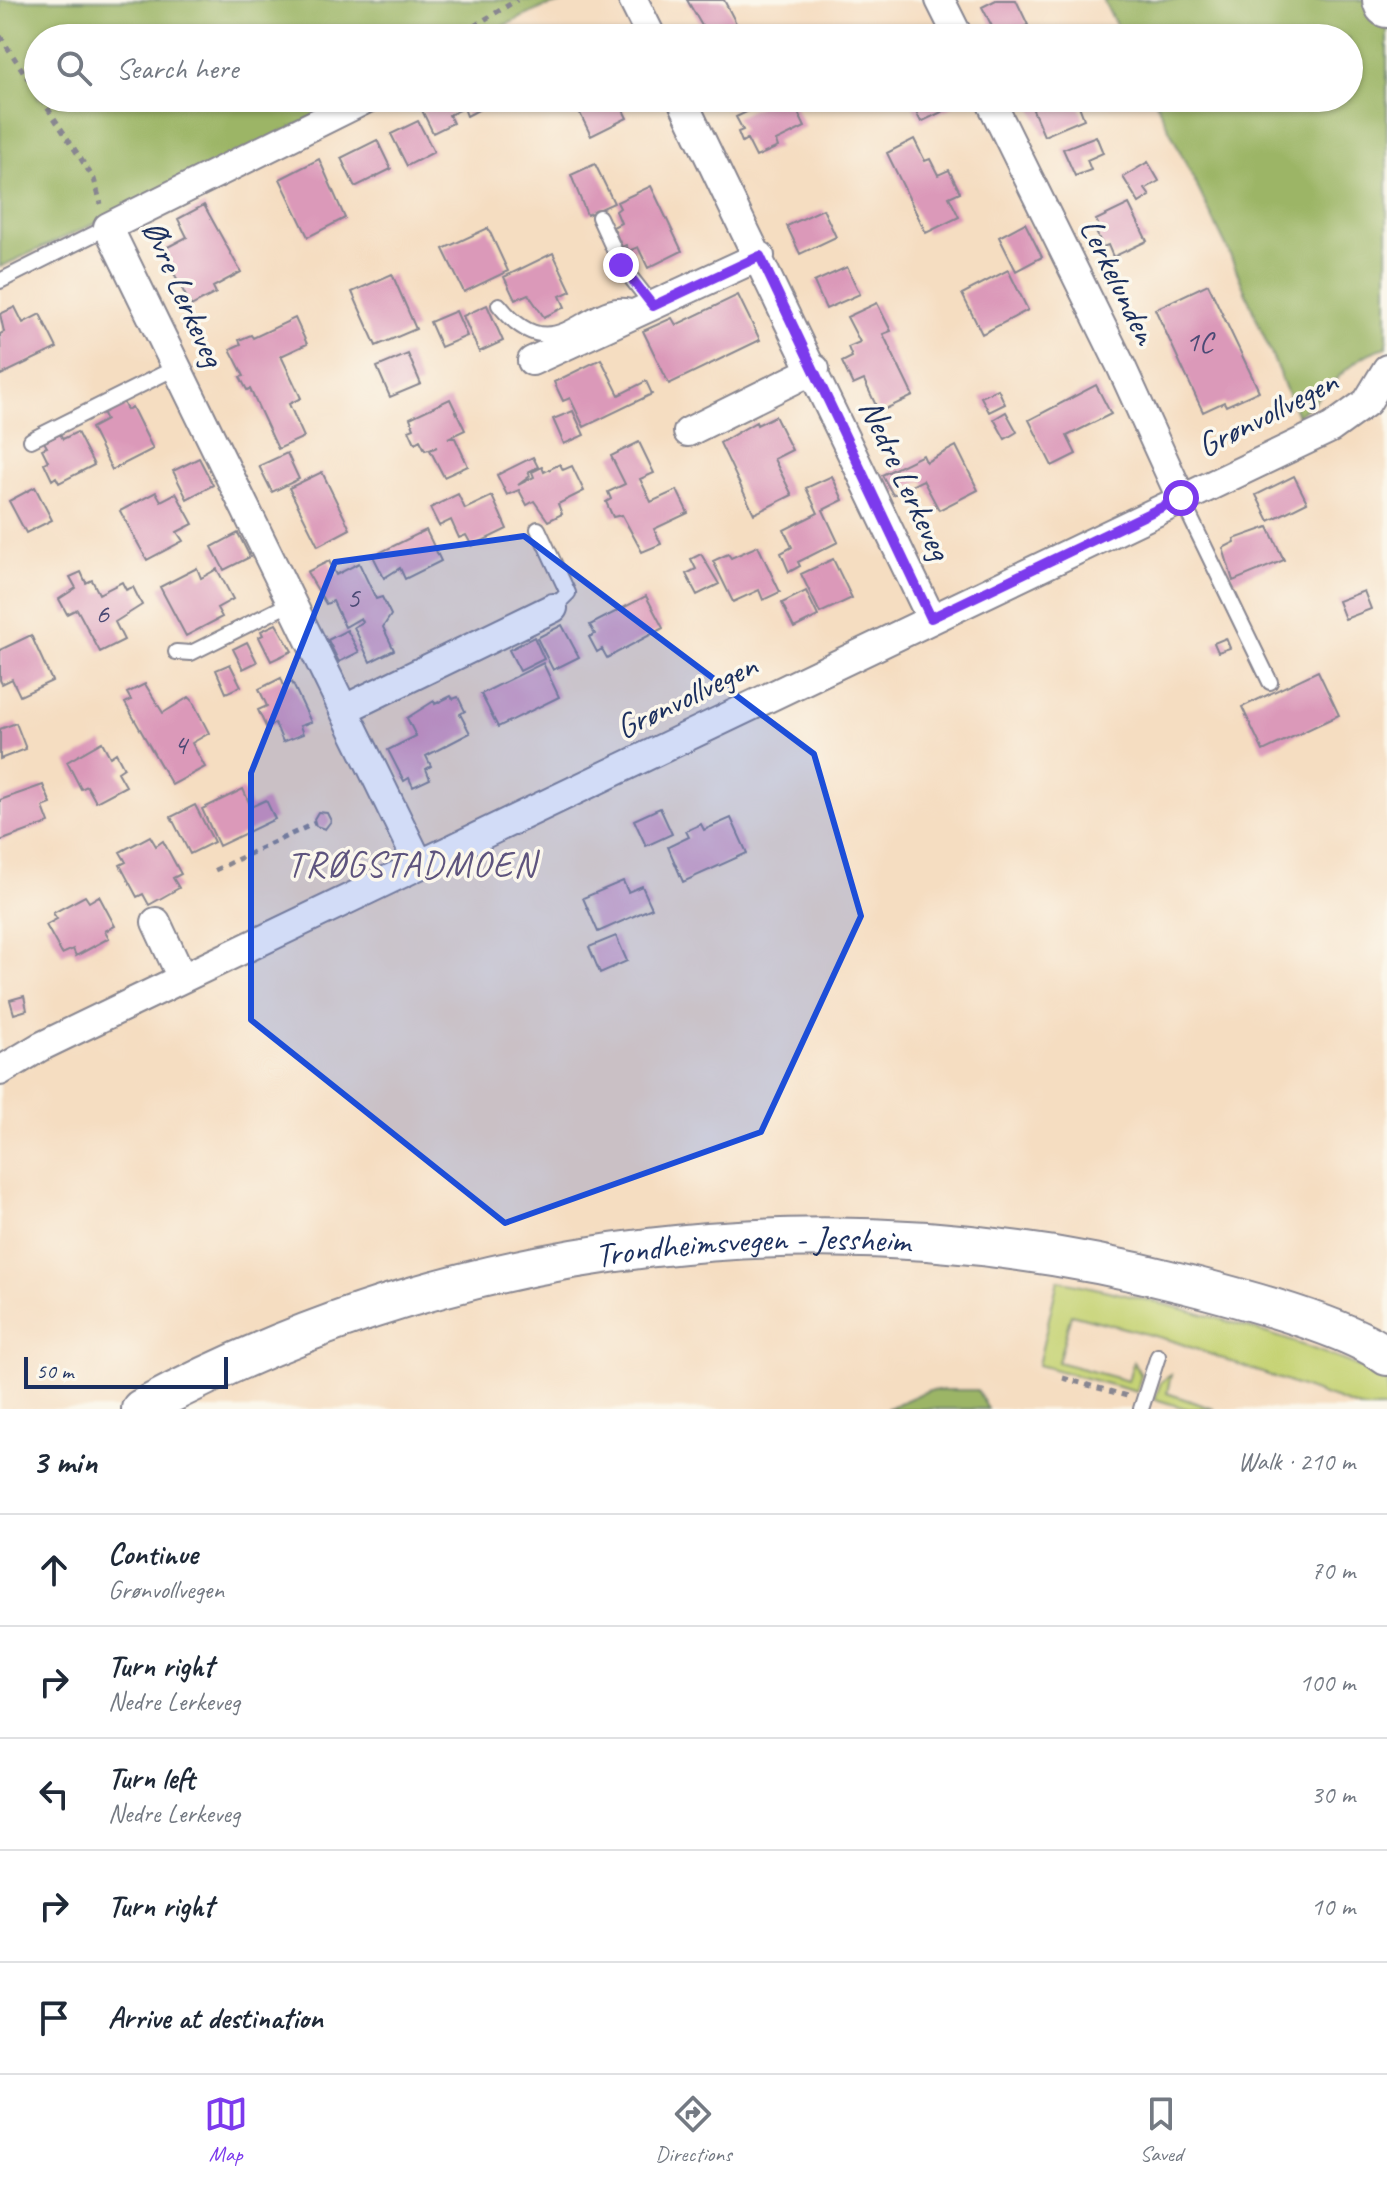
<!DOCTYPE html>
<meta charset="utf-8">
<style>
body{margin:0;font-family:Caveat,sans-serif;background:#f6f6f7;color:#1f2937}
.scale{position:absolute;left:24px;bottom:20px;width:204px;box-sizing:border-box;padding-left:8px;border:4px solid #1b2f5e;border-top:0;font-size:22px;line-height:28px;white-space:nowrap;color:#1b2f5e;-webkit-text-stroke:6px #fbf7ec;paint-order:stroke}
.stop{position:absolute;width:24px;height:24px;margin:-18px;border:6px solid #7c3aed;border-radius:50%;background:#fff}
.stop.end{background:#7c3aed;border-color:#fff;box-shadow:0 2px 8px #0008}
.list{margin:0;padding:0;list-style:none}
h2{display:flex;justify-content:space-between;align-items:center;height:104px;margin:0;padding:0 32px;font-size:34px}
h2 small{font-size:26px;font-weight:400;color:#747a83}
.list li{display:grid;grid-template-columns:52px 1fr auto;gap:24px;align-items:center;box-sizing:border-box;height:112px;padding:0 32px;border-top:2px solid #e0e1e3}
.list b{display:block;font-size:30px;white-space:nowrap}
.list p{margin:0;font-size:26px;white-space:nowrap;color:#747a83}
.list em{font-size:26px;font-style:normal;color:#747a83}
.icon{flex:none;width:44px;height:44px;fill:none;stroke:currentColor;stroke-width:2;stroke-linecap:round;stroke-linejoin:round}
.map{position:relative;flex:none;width:1387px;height:1409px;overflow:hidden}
.search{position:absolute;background:#fff;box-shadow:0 2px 6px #0004;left:24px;right:24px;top:24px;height:88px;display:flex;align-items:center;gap:20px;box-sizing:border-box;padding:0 28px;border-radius:44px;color:#747a83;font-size:30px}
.sheet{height:664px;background:#fff}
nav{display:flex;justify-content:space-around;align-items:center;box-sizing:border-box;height:112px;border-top:2px solid #e0e1e3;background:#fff;font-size:22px;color:#747a83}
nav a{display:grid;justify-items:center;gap:4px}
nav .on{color:#7c3aed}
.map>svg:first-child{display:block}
</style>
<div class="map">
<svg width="1387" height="1409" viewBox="0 0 1387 1409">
<rect width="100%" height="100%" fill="#fbf7ec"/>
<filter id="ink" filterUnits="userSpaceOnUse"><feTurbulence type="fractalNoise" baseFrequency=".0125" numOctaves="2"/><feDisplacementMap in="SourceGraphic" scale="16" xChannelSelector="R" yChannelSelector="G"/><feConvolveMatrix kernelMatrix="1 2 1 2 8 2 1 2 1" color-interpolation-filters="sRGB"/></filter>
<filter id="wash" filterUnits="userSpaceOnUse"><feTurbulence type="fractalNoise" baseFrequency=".006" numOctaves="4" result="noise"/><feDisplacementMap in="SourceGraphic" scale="32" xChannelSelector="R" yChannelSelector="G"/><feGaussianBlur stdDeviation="1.8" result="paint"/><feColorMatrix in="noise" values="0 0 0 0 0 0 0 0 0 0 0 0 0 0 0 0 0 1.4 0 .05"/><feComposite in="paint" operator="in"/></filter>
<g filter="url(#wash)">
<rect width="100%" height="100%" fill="#f5ddc1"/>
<!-- green -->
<path fill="#c6d375" stroke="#70816a" stroke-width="2" d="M1058,1280C1171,1304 1281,1331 1387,1379V1409H1363L1173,1341L1071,1314L1058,1362L1128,1381L1133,1362L1141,1375L1137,1392L1038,1365Z
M1171,1375L1167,1393L1214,1409H1188L1155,1399L1161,1382Z"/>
<!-- forest -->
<path fill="#9cb566" stroke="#5c7262" stroke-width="2" d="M0,0H573L542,8L477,38H38V98H349L210,171L0,267Z
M1103,0H1387V347C1349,355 1328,393 1297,416L1228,250L1154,98H1349V38H1123Z
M929,1390H977L988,1409H886Z"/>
<g id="blocks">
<!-- building -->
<path fill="#db99b9" d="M687,0H724L737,25L709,38Z
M996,0H1016L1028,25L998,38L982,7Z
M868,27L873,38H844Z
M416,98H480L484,107L467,116L464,108L449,115L453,123L433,133Z
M617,98L627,118L591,136L573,99Z
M726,98H754L731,109Z
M776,98H791L805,127L776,141L778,147L756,157L747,139L742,142L738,132L743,130L736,117Z
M909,98H950L954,106L921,122Z
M1028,98H1076L1084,119L1044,136Z
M418,121L434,152L407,166L391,134Z
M1096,136L1103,153L1087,160L1091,170L1075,176L1063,149Z
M914,139L925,161L930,159L938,175L949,170L960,192L949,197L959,217L926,233L887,153Z
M377,140L391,169L355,187L341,158Z
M319,159L345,218L308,237L280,179Z
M1148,162L1159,181L1145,189L1150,196L1139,203L1123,177Z
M595,164L614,203L587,215L571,175Z
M651,186L682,251L648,268L638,247L629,251L626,245L622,247L613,227L621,223L616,211L620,208L617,202Z
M1129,204L1147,241L1113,257L1108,245L1103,247L1096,232L1101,230L1096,220Z
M204,205L241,272L213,287L216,293L191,306L162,250L187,237L178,219Z
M823,209L836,237L800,254L787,226Z
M1025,223L1042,257L1016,271L999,237Z
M488,228L508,271L464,292L443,249Z
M553,253L571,291L560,296L565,307L544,317L528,294L515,300L504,277Z
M847,267L860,294L826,309L814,282Z
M1008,270L1028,310L982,334L962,294Z
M392,274L416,329L376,346L352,292Z
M1208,284L1259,391L1226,406L1224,402L1203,412L1155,309Z
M738,295L760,340L669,384L643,331L672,318L676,325Z
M877,303L891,331L883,334L913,396L879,412L864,380L853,385L842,362L852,357L848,347L860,342L847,317Z
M487,305L503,341L479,352L463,316Z
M15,307L23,323L40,314L57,348L1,375L0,334L4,332L0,314Z
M456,311L467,336L441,347L430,322Z
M295,318L307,344L281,356L301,398L289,404L304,437L278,449L250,389L247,390L240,377L244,376L230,349L241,344L239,340L251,335L253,338Z
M408,354L421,384L390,397L377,367Z
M601,359L619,395L646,381L652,394L584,427L570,398L563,401L554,382Z
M1096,385L1111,414L1067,436L1076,454L1052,466L1029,420Z
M998,389L1005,404L989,412L981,397Z
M450,399L465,430L448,438H455L468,466L444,477L430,450L437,447L425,450L420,440L415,443L409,430L414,428L410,418Z
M123,402L127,410L132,407L153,449L112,470L91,428L106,420L102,412Z
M573,411L584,435L564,444L553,419Z
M1006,412L1017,432L1005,439L994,419Z
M775,416L792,450L774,459L792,495L754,514L720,443L756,422L757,425Z
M77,432L94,465L59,483L56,477L52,480L44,463L48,461L42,449L47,447L44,442L60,434L63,439Z
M639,442L654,473L640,479L651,502L677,490L688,513L654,529L661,544L642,552L622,515L613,517L606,502L611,499L608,492L625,484L611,456Z
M956,446L978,490L939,510L923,480L893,495L882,475L923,455L926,462Z
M287,453L299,479L272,492L259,466Z
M533,457L538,467L528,472L530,476L518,485L534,477L532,472L542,467L544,472L560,464L563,470L572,466L584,491L558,504L562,514L548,521L534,501L527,505L519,490L507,495L497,475Z
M199,458L213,485L187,499L173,471Z
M322,472L350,529L318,546L289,488Z
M832,476L843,500L823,510L838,542L798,562L800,566L789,572L781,553L792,547L784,530L818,513L806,488Z
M1294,476L1307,502L1269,521L1256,495Z
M35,487L52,520L26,533L9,501Z
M156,492L161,501L176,493L193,524L177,532L183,541L147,560L120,511Z
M458,494L465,509L492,496L507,529L472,546L466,535L459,538L451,520L439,526L430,508Z
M1268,527L1284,560L1233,581L1223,548L1235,542L1234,539Z
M426,530L441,561L405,579L400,568L384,578L373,556Z
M238,533L250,557L224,570L212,547Z
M758,546L780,592L763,600L759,590L733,602L713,561L728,554L731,558Z
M701,554L719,584L697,595L686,574L696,569L691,559Z
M833,559L852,598L820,613L801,574Z
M329,561L336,575L359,563L376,599L382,597L391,615L383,627L394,650L370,662L354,627L363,622L361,618L345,627L333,601L326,604L307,572Z
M197,568L201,578L217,569L233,599L217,608L222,617L186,636L160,587Z
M81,572L86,583L92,580L99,594L122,582L126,590L133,587L142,605L115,622L124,640L100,652L77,609L67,614L59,599L76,588L70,577Z
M806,591L818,616L794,628L782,603Z
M1364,591L1371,609L1345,619L1338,601Z
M646,596L663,628L607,658L602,649L597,652L589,637L595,634L590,625Z
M276,624L292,651L271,661L259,637L263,635L261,631Z
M562,625L579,657L553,670L537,638Z
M347,630L359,652L339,662L328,640Z
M31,635L52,681L20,696L12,679L2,684L0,680V650Z
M534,637L544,659L520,671L509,650Z
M1226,638L1230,648L1218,652L1214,643Z
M247,642L257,662L243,669L233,649Z
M543,663L559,697L498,727L481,694Z
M230,664L241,686L226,693L216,670Z
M1318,671L1339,715L1263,751L1242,707Z
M281,678L284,686L292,682L311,722L300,726L303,734L283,742L275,723L266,727L258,710L267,706L259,689Z
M145,684L163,713L189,697L192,700L209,733L192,743L205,767L172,785L125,703L131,700L127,693Z
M451,696L453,699L458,697L465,711L460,714L470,733L426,756L431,766L426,769L430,779L413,787L409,778L404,781L388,750L416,736L407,718L434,701L435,704Z
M16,723L26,749L0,759V729Z
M102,742L110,757L116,753L124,768L118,772L126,786L96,802L87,786L81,789L67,762Z
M43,785L51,804L43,807L49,823L0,841V800Z
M243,789L251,807L266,800L275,819L219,846L202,809Z
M195,805L214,842L190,854L171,817Z
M660,808L672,834L646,846L634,820Z
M318,812L327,813L331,821L325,829L316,826L314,819Z
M731,818L747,853L683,882L668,847L689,837L686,831L701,824L704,830Z
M150,836L156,846L163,841L181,874L173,878L179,888L149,905L143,894L137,897L120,865L126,862L120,852Z
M623,881L628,892L642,886L652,908L598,932L583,898Z
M85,896L89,902L99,896L115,926L105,931L109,938L76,956L73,949L62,954L46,925L57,919L53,913Z
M616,936L627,961L600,973L589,947Z
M24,996L27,1010L14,1014L10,1000Z"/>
</g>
</g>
<g filter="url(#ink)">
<use href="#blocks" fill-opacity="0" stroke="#888690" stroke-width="2"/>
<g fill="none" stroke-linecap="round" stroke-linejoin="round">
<!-- service casing -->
<g stroke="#888690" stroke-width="18">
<path id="service" d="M599,217L621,265L653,306
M0,281L108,227
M499,305C558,379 589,288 636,309
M31,440L177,367
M1181,498L1270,682
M538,529L568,593L553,608
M176,652L191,653L293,602
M1141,1409L1158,1356"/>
</g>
<!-- minor casing -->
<g stroke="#888690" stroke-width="32">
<path id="minor" d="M633,0L652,38
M940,0L959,38
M368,98L108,227L419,864
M681,98L931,618
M989,98L1121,366L1181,498
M532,361L760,256
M688,432L815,369
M345,709L553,608
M156,922L182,978
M0,1071L40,1047L129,1004L1331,428L1367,402L1387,369"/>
</g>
<!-- secondary casing -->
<g stroke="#888690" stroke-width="42">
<g id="secondary">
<path id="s1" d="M141,1409C460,1236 835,1193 1186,1284C1237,1297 1348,1326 1387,1356"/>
</g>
</g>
<!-- primary casing -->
<g stroke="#888690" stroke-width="48">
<path id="primary" d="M1385,0L1387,5"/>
</g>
<!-- path -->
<path stroke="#888690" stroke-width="5" stroke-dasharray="6 6" stroke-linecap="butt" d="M0,36L38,94
M454,38L517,0
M41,98L94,179L101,204
M215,870L315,823
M1063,1378L1127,1396"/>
<!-- service -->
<use href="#service" stroke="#fff" stroke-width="14"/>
<!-- minor -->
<use href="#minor" stroke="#fff" stroke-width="28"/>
<!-- secondary -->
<use href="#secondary" stroke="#fff" stroke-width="38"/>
<!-- primary -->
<use href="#primary" stroke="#fff" stroke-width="44"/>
</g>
</g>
<g fill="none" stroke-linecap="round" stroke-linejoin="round" filter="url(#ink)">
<!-- route -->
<path stroke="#7c3aed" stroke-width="10" d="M621,265L653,306L760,256L931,618L1181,498"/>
</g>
<!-- marked area -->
<path fill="#1d4ed8" fill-opacity="0.2" stroke="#1d4ed8" stroke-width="6" stroke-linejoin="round" d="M524,536L814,754L861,916L761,1132L505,1223L251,1020V773L335,562Z"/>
<g text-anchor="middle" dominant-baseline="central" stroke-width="7" stroke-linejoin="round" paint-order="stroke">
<!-- number labels -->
<g font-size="30" fill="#4b4a75">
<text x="1199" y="341">1C</text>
<text x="353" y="597">5</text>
<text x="102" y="613">6</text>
<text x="180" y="744">4</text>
</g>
<!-- street labels -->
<g font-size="34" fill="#1b2f5e" stroke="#fbf7ec">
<text transform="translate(1119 281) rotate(64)">Lerkelunden</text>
<text transform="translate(184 293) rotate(66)">Øvre Lerkeveg</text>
<text transform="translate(1267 413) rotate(-27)">Grønvollvegen</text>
<text transform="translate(906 479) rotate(65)">Nedre Lerkeveg</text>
<text transform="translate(686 696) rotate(-26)">Grønvollvegen</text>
<text stroke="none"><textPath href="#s1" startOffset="640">Trondheimsvegen - Jessheim</textPath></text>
</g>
<!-- neighbourhood labels -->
<g font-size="36" letter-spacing="2" fill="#5e547e" stroke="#fbf7ec">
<text x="412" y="864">TRØGSTADMOEN</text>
</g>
</g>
</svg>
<div class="scale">50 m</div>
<div class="stop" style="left:1181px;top:498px"></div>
<div class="stop end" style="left:621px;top:265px"></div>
<div class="search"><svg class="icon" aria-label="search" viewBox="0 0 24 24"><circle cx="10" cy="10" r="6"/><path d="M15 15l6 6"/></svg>Search here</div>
</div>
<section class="sheet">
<h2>3 min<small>Walk · 210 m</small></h2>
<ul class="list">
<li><svg class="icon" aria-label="ahead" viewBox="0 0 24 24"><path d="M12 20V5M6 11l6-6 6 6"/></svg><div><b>Continue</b><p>Grønvollvegen</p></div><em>70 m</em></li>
<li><svg class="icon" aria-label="right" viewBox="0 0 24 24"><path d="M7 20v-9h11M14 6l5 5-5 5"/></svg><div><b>Turn right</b><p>Nedre Lerkeveg</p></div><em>100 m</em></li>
<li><svg class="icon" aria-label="left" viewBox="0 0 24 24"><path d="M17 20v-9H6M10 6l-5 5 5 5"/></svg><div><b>Turn left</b><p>Nedre Lerkeveg</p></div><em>30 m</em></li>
<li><svg class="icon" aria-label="right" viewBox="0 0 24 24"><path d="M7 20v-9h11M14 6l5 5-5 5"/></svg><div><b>Turn right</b></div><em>10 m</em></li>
<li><svg class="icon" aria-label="arrive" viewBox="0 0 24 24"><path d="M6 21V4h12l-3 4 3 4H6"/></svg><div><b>Arrive at destination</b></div></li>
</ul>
</section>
<nav>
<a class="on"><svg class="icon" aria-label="map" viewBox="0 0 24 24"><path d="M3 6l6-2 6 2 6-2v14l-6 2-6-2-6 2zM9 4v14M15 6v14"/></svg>Map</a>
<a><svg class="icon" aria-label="directions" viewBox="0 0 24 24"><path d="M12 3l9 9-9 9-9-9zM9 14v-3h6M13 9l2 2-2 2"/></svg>Directions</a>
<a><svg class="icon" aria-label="saved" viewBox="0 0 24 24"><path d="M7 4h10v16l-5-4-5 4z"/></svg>Saved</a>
</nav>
